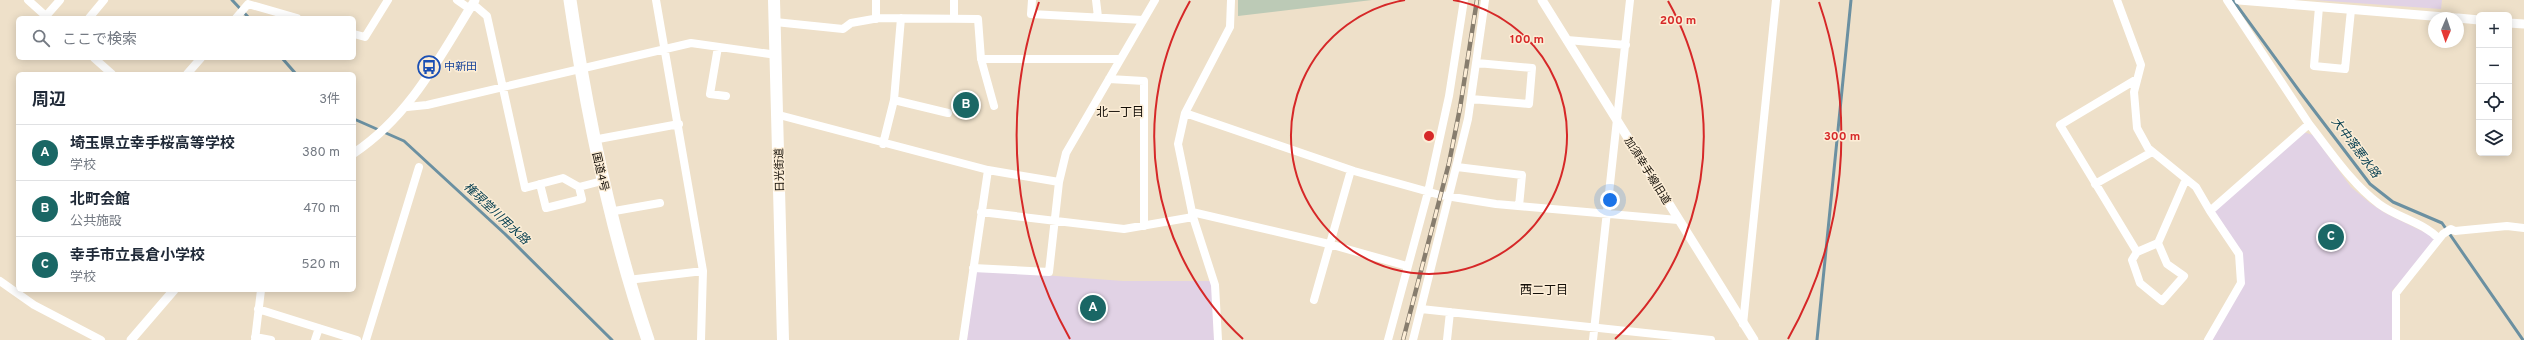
<!DOCTYPE html>
<html lang="ja">
<meta charset="utf-8">
<style>
body{margin:0;font-family:Overpass,"Noto Sans JP",sans-serif;background:#f6f6f7;color:#1f2937}
.controls{position:absolute;right:12px;top:12px;display:grid;overflow:hidden;border-radius:6px;box-shadow:0 2px 10px #0003}
.controls button{width:36px;height:36px;display:grid;place-items:center;padding:0;border:0;border-bottom:1px solid #e0e1e3;background:#fff;color:#1f2937;font:20px sans-serif}
.compass{position:absolute;left:2428px;top:12px;width:36px;height:36px;border-radius:50%;background:#fff;box-shadow:0 2px 10px #0003;rotate:182deg}
.you{position:absolute;left:1610px;top:200px;width:14px;height:14px;margin:-10px;border:3px solid #fff;border-radius:50%;background:#1a73e8;box-shadow:0 0 0 6px #1a73e833}
.badge{display:grid;place-items:center;width:26px;height:26px;border-radius:50%;background:#1a6765;color:#fff;font-size:13px;font-weight:700}
.pin{position:absolute;translate:-50% -50%;border:2px solid #fff;box-shadow:0 1px 4px #0006}
.list{margin:0;padding:0;list-style:none}
h2{display:flex;justify-content:space-between;align-items:center;height:52px;margin:0;padding:0 16px;font-size:17px}
h2 small{font-size:13px;font-weight:400;color:#747a83}
.list li{display:grid;grid-template-columns:26px 1fr auto;gap:12px;align-items:center;box-sizing:border-box;height:56px;padding:0 16px;border-top:1px solid #e0e1e3}
.list b{display:block;font-size:15px;white-space:nowrap}
.list p{margin:0;font-size:13px;white-space:nowrap;color:#747a83}
.list em{font-size:13px;font-style:normal;color:#747a83}
.icon{flex:none;width:22px;height:22px;fill:none;stroke:currentColor;stroke-width:2;stroke-linecap:round;stroke-linejoin:round}
.map{position:relative;flex:none;width:2524px;height:340px;overflow:hidden}
.search{position:absolute;background:#fff;box-shadow:0 2px 10px #0003;left:16px;top:16px;width:340px;height:44px;display:flex;align-items:center;gap:10px;box-sizing:border-box;padding:0 14px;border-radius:6px;color:#747a83;font-size:15px}
.panel{position:absolute;background:#fff;box-shadow:0 2px 10px #0003;left:16px;top:72px;width:340px;height:220px;border-radius:6px}
.map>svg:first-child{display:block}
</style>
<div class="map">
<svg width="2524" height="340" viewBox="0 0 2524 340">
<rect width="100%" height="100%" fill="#eee0c9"/>
<!-- education -->
<path fill="#e1d2e5" d="M2314,0H2442L2441,9Z
M2303,132L2313,135L2351,187L2370,203L2385,213L2430,235L2436,242L2392,291L2393,340H2212L2242,283V252L2214,212Z
M978,270L1123,281H1210L1213,288L1214,340H967L975,274Z"/>
<!-- green -->
<path fill="#bccab6" d="M1238,0H1372L1238,16Z"/>
<g fill="none" stroke-linecap="round" stroke-linejoin="round">
<!-- stream -->
<path stroke="#6b90a1" stroke-width="3" d="M232,0L249,18
M2233,0L2300,92L2370,184L2393,202L2442,223L2523,340
M282,58L296,74
M354,119L404,141L505,234L612,340
M1817,340L1851,0"/>
<!-- minor -->
<path stroke="#fff" stroke-width="8" d="M28,0L48,18
M457,0L470,9
M656,0L703,271L701,340
M1032,0L1031,14L1143,20
M1096,0L1098,17
M2117,0L2141,65L2134,92L2137,128L2148,148L2196,187L2210,211
M2227,0L2309,124
M473,4L487,16L525,188L563,178L579,187
M2319,7L2314,66L2345,69L2351,10
M46,16L60,0
M89,18L104,0
M236,18L248,4L297,18
M901,18L894,100L948,113
M954,18V0
M876,19V0
M775,22L843,29L851,23L879,18L978,19L981,59L994,106
M354,34L365,37L388,0
M1567,40L1626,45
M718,47L710,94L726,96
M94,58L112,74
M981,59H1120
M187,74L201,58
M1109,79L1144,81V226
M1471,99L1529,104L1532,68L1477,63
M407,107L427,105L691,43L777,55
M1185,113L1354,171L1440,195L1496,204L1678,220
M779,115L988,170L1059,182
M593,140L679,124
M883,144L894,100
M1457,167L1522,175L1519,206
M540,184L546,208L582,199L579,187L602,181
M2095,184L2152,152
M609,212L660,203
M981,212L1124,229L1193,217
M1192,212L1329,244L1407,266
M2158,243L2167,264L2184,276L2162,301L2140,283L2132,260L2137,252L2158,243L2186,179
M2137,252L2060,125L2137,79
M973,268L1049,272L1059,182L1066,153L1155,0
M628,280L703,271
M0,281L34,305L101,340
M1314,300L1351,170
M258,309L357,340
M1421,309L1711,340
M1743,324L1776,0
M255,337L271,340
M255,340L261,290
M315,340L319,328
M366,340L419,167
M963,340L988,170
M1218,340L1215,285L1193,217L1178,144L1185,113L1230,27L1231,0
M1388,340L1428,192L1449,96L1464,0
M1413,340L1468,119L1485,0
M1447,340L1450,312
M1593,340L1630,0
M2208,340L2241,283L2239,254L2210,211L2309,124C2331,152 2351,183 2379,204C2398,218 2423,222 2439,239
M2396,340V293L2443,234L2451,229L2455,231L2507,226L2524,228"/>
<!-- tertiary -->
<path stroke="#fff" stroke-width="9" d="M1542,0L1754,340
M2239,0L2456,18
M2458,18L2479,20
M2509,23L2524,24
M354,153C411,115 440,56 475,0
M131,340L174,290"/>
<!-- primary -->
<path stroke="#fff" stroke-width="12" d="M774,0L783,340"/>
<!-- trunk -->
<path stroke="#fff" stroke-width="13" d="M570,0C587,116 610,229 648,340"/>
<!-- rail casing -->
<g stroke="#877d6e" stroke-width="4.5">
<path id="rail" d="M1403,340L1449,163L1460,108L1477,0"/>
</g>
<!-- rail -->
<use href="#rail" stroke="#fcedd6" stroke-width="3" stroke-dasharray="9" stroke-linecap="butt"/>
</g>
<!-- distance rings -->
<g fill="none" stroke="#d62828" stroke-width="2">
<path d="M1453 0A138 138 0 1 1 1405 0"/>
<path d="M1243 339A275 275 0 0 1 1190 1M1668 1A275 275 0 0 1 1615 339"/>
<path d="M1070 339A413 413 0 0 1 1039 2M1819 2A413 413 0 0 1 1788 339"/>
</g>
<!-- icons -->
<defs>
<g id="bus-ring" transform="scale(1.15)"><circle r="9.5" fill="#fcedd6" stroke="#1a4fb4" stroke-width="1.5"/><path d="M-5-6H5V4H4V6H2V4H-2V6H-4V4H-5ZM-3.5-4V0h7V-4ZM-3.5 1.2v1.5H-2V1.2ZM2 1.2v1.5H3.5V1.2Z" fill="#1a4fb4"/></g>
</defs>
<g fill-rule="evenodd">
<use href="#bus-ring" x="429" y="67"/>
</g>
<g text-anchor="middle" dominant-baseline="central" stroke-width="3" stroke-linejoin="round" paint-order="stroke">
<!-- transit labels -->
<g font-size="11" fill="#164399" stroke="#fcedd6" text-anchor="start">
<text x="444" y="67">中新田</text>
</g>
<!-- street labels -->
<g font-size="11" fill="#130e07" stroke="#fcedd6">
<text transform="translate(780 170) rotate(-91)">日光街道</text>
<text transform="translate(1647 171) rotate(58)">加須幸手線旧道</text>
<text transform="translate(600 172) rotate(77)">国道4号</text>
</g>
<!-- neighbourhood labels -->
<g font-size="12" fill="#130e07" stroke="#fcedd6">
<text x="1120" y="113">北一丁目</text>
<text x="1544" y="291">西二丁目</text>
</g>
<!-- water labels -->
<g font-size="12" font-style="italic" fill="#003b4e" stroke="#fcedd6">
<text transform="translate(2355 148) rotate(53)">大中落悪水路</text>
<text transform="translate(496 214) rotate(43)">権現堂川用水路</text>
</g>
</g>
<circle cx="1429" cy="136" r="6" fill="#d62828" stroke="#fcedd6" stroke-width="2"/>
<g font-size="12" text-anchor="middle" font-weight="bold" fill="#d62828" stroke="#fcedd6" stroke-width="3" stroke-linejoin="round" paint-order="stroke">
<text x="1678" y="24">200 m</text>
<text x="1527" y="43">100 m</text>
<text x="1842" y="140">300 m</text>
</g>
</svg>
<div class="controls">
<button>+</button>
<button>−</button>
<button><svg class="icon" aria-label="locate" viewBox="0 0 24 24"><circle cx="12" cy="12" r="6"/><path d="M12 2v4M12 18v4M2 12h4M18 12h4"/></svg></button>
<button><svg class="icon" aria-label="layers" viewBox="0 0 24 24"><path d="M12 4l9 5-9 5-9-5zM3 14l9 5 9-5"/></svg></button>
</div>
<svg class="compass" viewBox="-18 -18 36 36"><path d="M0-13l5 13h-10z" fill="#e53935"/><path d="M0 13l5-13h-10z" fill="#747a83"/></svg>
<div class="you"></div>
<div class="pin badge" style="left:1093px;top:308px">A</div>
<div class="pin badge" style="left:966px;top:105px">B</div>
<div class="pin badge" style="left:2331px;top:237px">C</div>
<div class="search"><svg class="icon" aria-label="search" viewBox="0 0 24 24"><circle cx="10" cy="10" r="6"/><path d="M15 15l6 6"/></svg>ここで検索</div>
<section class="panel">
<h2>周辺<small>3件</small></h2>
<ul class="list">
<li><span class="badge">A</span><div><b>埼玉県立幸手桜高等学校</b><p>学校</p></div><em>380 m</em></li>
<li><span class="badge">B</span><div><b>北町会館</b><p>公共施設</p></div><em>470 m</em></li>
<li><span class="badge">C</span><div><b>幸手市立長倉小学校</b><p>学校</p></div><em>520 m</em></li>
</ul>
</section>
</div>
